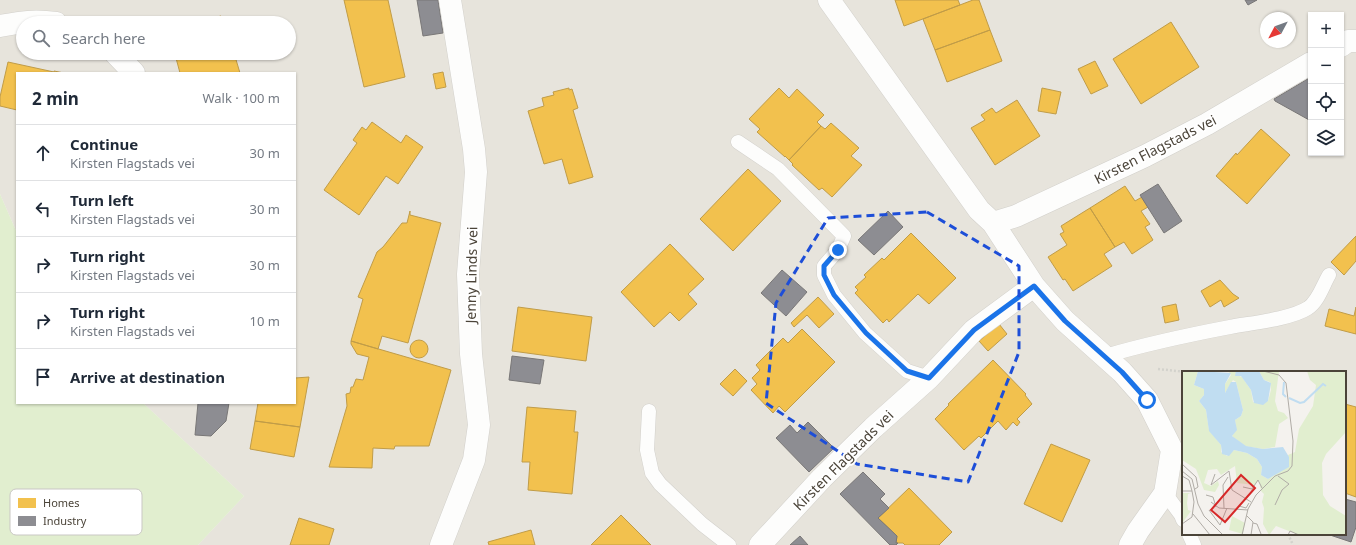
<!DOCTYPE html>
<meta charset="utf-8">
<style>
body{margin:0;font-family:"Noto Sans",sans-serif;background:#f6f6f7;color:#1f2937}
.controls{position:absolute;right:12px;top:12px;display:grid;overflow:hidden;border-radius:0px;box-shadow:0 1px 3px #0004}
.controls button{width:36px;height:36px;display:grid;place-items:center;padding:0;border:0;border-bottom:1px solid #e0e1e3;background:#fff;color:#1f2937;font:20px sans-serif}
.compass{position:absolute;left:1260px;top:12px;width:36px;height:36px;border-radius:50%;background:#fff;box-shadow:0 1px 3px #0004;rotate:229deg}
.stop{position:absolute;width:12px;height:12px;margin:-9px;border:3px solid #1a73e8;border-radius:50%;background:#fff}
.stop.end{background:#1a73e8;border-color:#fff;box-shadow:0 1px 4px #0008}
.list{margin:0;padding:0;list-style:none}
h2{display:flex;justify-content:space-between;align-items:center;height:52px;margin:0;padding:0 16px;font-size:17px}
h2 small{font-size:13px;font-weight:400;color:#747a83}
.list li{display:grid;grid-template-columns:26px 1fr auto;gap:12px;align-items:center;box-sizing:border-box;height:56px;padding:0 16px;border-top:1px solid #e0e1e3}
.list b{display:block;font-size:15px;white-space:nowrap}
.list p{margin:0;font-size:13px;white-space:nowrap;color:#747a83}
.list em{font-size:13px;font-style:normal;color:#747a83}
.icon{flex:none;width:22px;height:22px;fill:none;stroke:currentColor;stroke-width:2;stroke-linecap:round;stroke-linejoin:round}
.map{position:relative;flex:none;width:1356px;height:545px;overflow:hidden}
.search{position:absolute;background:#fff;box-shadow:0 1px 3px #0004;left:16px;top:16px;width:280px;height:44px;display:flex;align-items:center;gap:10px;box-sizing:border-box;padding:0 14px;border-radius:22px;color:#747a83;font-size:15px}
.panel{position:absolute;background:#fff;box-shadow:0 1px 3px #0004;left:16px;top:72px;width:280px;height:332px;border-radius:0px}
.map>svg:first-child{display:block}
</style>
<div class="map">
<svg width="1356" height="545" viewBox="0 0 1356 545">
<rect width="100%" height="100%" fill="#f4f2ee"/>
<!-- residential -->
<path fill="#e7e4dc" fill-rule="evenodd" d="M0,0H1356V545H198L244,496L143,403H295V73H17V233L0,194ZM1311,15H1341V153H1311ZM1266,18H1290V42H1266ZM23,23H289V53H23ZM1183,372H1345V534H1183Z"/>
<!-- green -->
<path fill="#e1eecf" d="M0,194L17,233V403H143L244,496L198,545H0Z"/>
<!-- homes -->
<path fill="#f2c14e" stroke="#c09c48" d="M344,0H388L405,77L364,87Z
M895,0H958L960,5L904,26Z
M973,0H979L990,30L935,50L923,19Z
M221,16L222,22L225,21L226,23H202L201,21Z
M1171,22L1199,67L1141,104L1113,59Z
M990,30L1002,61L947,82L935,50Z
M189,53H234L240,73H180L176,58L189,54Z
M1095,61L1108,86L1091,94L1078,69Z
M8,62L54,72V71L64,73H17V110L0,106V97Z
M443,72L446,87L436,89L433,74Z
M569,88V90L572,89L578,108L573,110L593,177L569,184L562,159L544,164L528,111L544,106L542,98L554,95L553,92Z
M779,88L789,98L797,89L824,115L817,122L821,126L789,160L785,156V157L757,132L760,129L749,119Z
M1042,88L1061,92L1056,114L1038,111Z
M1017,100L1040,136L995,165L971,128L985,120L981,115L992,108L996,113Z
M372,122L401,143L406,135L423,147L398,184L386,176L359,215L324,190L357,143L353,140L362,127L366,130Z
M831,123L859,148L851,156L862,165L832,197L822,188L819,190L792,165L793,164L789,160L821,126L825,129Z
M1261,129L1290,155L1247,204L1216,176L1236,153L1237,155Z
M748,169L781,201L733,251L700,219Z
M1125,186L1135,201L1142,197L1148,207L1141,211L1150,224L1145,227L1153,240L1132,254L1124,242L1115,247L1090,208Z
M1090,208L1115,247L1104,254L1112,266L1073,291L1065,279L1063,280L1048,257L1067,245L1060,234L1064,232L1061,226Z
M410,211V215L441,223L408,343L382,336L378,349L351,341L363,299L358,297L377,252L383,247L402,223H407Z
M911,233L956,278L929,304L918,294L889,322L887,319L883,323L855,293L858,290L855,287L866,277L864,275L882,258L884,260Z
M1356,236V261L1344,275L1331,262Z
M670,244L704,279L688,294L697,304L679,321L670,312L654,327L621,292Z
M1220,280L1233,294L1239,298L1224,307L1221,300L1210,307L1201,291Z
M818,297L834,314L819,328L807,315L794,327L791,323Z
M1176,304L1179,320L1165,323L1162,307Z
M518,307L592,317L586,361L512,351Z
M1356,307V334L1325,326L1329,309L1354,316Z
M999,324L1007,334L988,351L979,341Z
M802,329L835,362L785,412L779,406L773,413L751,390L757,384L752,378L760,370L756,365L783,338L788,343Z
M410 349a9 9 0 1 1 18 0a9 9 0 1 1-18 0Z
M351,341L451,370L429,446H395L394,449L373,448L372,468L329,467L347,406L346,394L350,393L351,387H353L356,379L363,380L369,357L357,354L351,344Z
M993,360L1026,394L1025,395L1032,404L1017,419L1020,422L1017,426L1013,422L1006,430L998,421L981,438L979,436L964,450L935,419L949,405L948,404Z
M735,369L747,381L733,396L720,384Z
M309,377L300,427L255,421L258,403H295V378Z
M1345,404L1356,407V497L1345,493Z
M527,407L576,411L574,432H578L572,494L528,490L530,462H522Z
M255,421L300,427L294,457L250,449Z
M1051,444L1090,460L1062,522L1024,504Z
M909,488L952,532L939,545H905L903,543H896L897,536L878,518Z
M621,515L651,545H591Z
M299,518L334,529L329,545H290Z
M531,530L535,545H489L488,542Z"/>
<!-- industry -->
<path fill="#8d8d92" stroke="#797777" d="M417,0H438L443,33L423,36Z
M1245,0H1257L1248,5Z
M1311,77V121L1275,101L1274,99Z
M1158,184L1182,221L1164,233L1140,195Z
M888,211L903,227L874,255L858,240Z
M782,270L807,292L786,316L761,293Z
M512,356L544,360L540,384L509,380Z
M198,403H229L226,421L211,436L195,435Z
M808,422L834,448L809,472L776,438L790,425L797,433Z
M863,472L885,494L880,499L889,508L878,518L897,536L896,543H898L896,545H890L840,494Z
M1345,499L1356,502V527L1351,542L1327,534H1345Z
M800,536L808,545H790Z"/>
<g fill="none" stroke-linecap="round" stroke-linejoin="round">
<!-- service casing -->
<g stroke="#d2d0cb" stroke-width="15">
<path id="service" d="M738,142L778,169L844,236L838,250L824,266V275L834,295L865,333L907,371L929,378
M1105,356C1146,344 1188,335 1230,327C1251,323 1291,319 1308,308C1318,302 1323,285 1329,275
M649,411L647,450L652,473L660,484L702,524L729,545
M1165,493L1181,515L1183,520
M1189,534L1194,545"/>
</g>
<!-- minor casing -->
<g stroke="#d2d0cb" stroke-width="23">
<path id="minor" d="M829,0L979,210L993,223L1034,286L1065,321L1122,372L1147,400L1172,450L1165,493L1138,531L1130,545
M0,26C22,22 34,20 56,23
M1341,46L1348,41H1356
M115,53L134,73
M993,223L1016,216L1145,156L1207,124L1311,63
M441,545L474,460L479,425L471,354L468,274L476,172L474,149L450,0
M760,545L822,478L873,428L929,378L974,330L1034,286"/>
</g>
<!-- path -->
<path stroke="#d3d2cc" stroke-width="2.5" stroke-dasharray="2 2" stroke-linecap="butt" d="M1158,369L1186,372
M1288,534L1293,545"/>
<!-- service -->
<use href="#service" stroke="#fdfdfc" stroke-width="14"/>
<!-- minor -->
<use href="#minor" stroke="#fdfdfc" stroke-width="22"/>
</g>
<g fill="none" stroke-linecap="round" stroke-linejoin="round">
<!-- route -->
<path stroke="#1a73e8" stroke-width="5" d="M838,250L824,266V275L834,295L866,333L907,371L929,378L974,330L1034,286L1065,321L1122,372L1147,400"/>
</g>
<!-- marked area -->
<path fill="none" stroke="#1d4ed8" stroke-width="3" stroke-dasharray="8 5" stroke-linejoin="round" d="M927,212L1019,266V352L968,482L857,464L766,403L776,303L828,218Z"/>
<g text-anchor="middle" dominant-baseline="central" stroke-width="4" stroke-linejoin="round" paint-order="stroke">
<!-- street labels -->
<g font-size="14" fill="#4b4439" stroke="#fff">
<text transform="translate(1155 149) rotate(-27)">Kirsten Flagstads vei</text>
<text transform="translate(471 275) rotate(-89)">Jenny Linds vei</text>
<text transform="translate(843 460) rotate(-45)">Kirsten Flagstads vei</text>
</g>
</g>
<!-- overview -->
<g transform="translate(1182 371)">
<rect width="164" height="164" fill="#f4f2ee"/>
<path d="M0,0H16L12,14L22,18V24L17,30L24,39L27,59L39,74V81L45,85L52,79L65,82L75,88L80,96L79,104L86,108L107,95L106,84L113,81L117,58L131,35L134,14L128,9L125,0H164V61L144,83L140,92L141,124L148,135L164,145V164H117L94,155L87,164L81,153L82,137L80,131L82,123L79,120L77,109L72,114L55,112L53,95L39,104L35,98L26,99L22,112L29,115L36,110L37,114L33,121L22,119L14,98L0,89ZM46,0H54L55,4L60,6L69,19L71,31L78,33L86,30L89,19L88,11L82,9L77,0H97L93,30L96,40L102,42L106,47L97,53L93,76L81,78L62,75L50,65L54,59L53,49L59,45L61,39L54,11L51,9L43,22V13L49,4ZM0,122H9L6,123L5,132L6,139L9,140L1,151ZM50,145L63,152L61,163L47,159Z" fill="#e1eecf"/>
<path d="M16,0L49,2L43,13V22L49,11H54L61,39L59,45L53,49L55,59L50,65L64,75L81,78L101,76L107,86V96L86,108L79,104L80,96L75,88L65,82L52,79L47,85L40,83L39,74L27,60L24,39L17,30L22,24V18L12,14ZM54,0H77L82,9L89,12L86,30L81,34L72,32L69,19L59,5H53Z" fill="#c0ddf1"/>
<path fill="none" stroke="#c0ddf1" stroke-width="2" d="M102,11L101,23L104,26M107,27L118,32L122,31L141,13L144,15"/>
<path fill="none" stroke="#b0aca6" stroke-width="1" d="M0,93L14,106L16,116L13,118M0,100L10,108L16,133L22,145L41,164M33,103L29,114L47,100L50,119L69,131M0,105L7,109L10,120M61,116L70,118L76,109L80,117M0,120H10L12,131M24,124L31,126L34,136M29,131L37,137L66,139M93,134L100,119L107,113L96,105M42,137L41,114L46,106M55,138L57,135L64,137L67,132M27,139L38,154L45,137M11,143L28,164M65,145L71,151L69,164M71,152L75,153L79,163M0,153L10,146L12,131M60,164L66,138L74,124L93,105L106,100L110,95L111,70L104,12L97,4L81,0M106,164L108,160L117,164"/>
<path fill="#d62828" fill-opacity="0.15" stroke="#d62828" stroke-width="2" d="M59,104L73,117L43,151L29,139Z"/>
<rect width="164" height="164" fill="none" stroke="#4b4439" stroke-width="2"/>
</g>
<!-- legend -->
<rect x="10" y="489" width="132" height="46" rx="6" fill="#fff" stroke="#c9c7c4" stroke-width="1"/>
<rect x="18" y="498" width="18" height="10" fill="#f2c14e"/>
<rect x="18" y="516" width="18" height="10" fill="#8d8d92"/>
<g font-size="11" fill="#4b4439">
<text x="43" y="507">Homes</text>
<text x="43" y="525">Industry</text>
</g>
</svg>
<div class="controls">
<button>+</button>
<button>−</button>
<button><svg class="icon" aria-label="locate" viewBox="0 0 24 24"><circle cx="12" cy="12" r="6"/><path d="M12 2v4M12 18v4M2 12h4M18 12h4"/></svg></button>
<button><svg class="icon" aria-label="layers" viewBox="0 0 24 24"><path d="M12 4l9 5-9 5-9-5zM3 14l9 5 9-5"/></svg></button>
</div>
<svg class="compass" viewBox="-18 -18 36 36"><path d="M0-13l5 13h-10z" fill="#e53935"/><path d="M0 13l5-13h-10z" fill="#747a83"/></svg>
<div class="stop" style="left:1147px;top:400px"></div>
<div class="stop end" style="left:838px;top:250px"></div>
<div class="search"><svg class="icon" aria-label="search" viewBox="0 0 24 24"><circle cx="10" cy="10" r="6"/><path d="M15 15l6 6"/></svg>Search here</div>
<section class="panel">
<h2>2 min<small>Walk · 100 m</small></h2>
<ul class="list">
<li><svg class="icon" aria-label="ahead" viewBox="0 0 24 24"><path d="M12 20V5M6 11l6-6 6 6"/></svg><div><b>Continue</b><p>Kirsten Flagstads vei</p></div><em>30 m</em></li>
<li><svg class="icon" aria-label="left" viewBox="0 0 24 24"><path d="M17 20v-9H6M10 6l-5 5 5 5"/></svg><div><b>Turn left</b><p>Kirsten Flagstads vei</p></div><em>30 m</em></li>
<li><svg class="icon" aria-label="right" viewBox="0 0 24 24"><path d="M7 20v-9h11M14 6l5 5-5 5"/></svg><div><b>Turn right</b><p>Kirsten Flagstads vei</p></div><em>30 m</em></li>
<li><svg class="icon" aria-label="right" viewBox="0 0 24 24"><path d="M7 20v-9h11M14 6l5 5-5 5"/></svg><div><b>Turn right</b><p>Kirsten Flagstads vei</p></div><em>10 m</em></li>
<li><svg class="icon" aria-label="arrive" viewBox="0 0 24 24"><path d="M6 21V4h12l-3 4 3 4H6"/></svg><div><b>Arrive at destination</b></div></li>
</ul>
</section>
</div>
